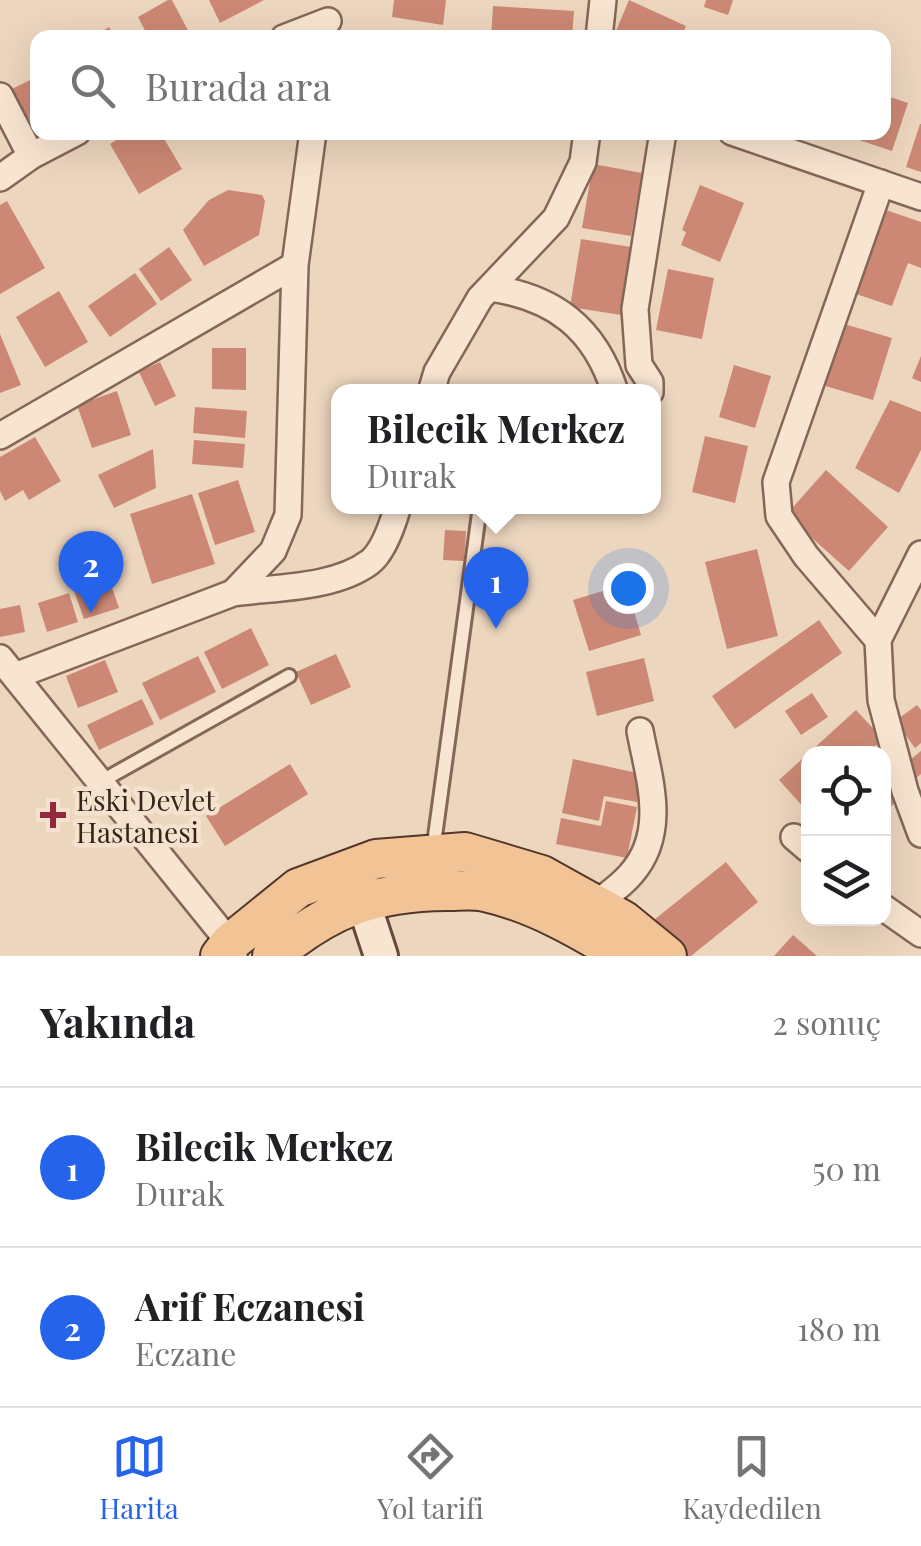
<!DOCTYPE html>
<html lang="tr">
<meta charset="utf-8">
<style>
body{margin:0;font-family:"Playfair Display",serif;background:#f6f6f6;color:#202124}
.controls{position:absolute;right:30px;bottom:30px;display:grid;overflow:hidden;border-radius:20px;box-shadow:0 10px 40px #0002}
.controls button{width:90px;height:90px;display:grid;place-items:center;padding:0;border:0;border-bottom:2px solid #e0e0e0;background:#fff;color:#202124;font:50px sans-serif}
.you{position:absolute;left:628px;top:588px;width:35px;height:35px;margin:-25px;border:8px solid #fff;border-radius:50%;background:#1a73e8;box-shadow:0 0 0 15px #1a73e833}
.badge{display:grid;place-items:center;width:65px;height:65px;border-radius:50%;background:#2563eb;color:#fff;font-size:32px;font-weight:700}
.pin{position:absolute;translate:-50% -82px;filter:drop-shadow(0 2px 5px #0008)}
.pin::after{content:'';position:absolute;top:52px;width:35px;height:30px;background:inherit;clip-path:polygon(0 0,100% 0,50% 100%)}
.popup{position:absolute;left:331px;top:384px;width:330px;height:130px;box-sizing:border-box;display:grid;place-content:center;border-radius:20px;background:#fff;filter:drop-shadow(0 2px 8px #0005);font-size:32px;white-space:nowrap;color:#757577}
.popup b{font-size:38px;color:#202124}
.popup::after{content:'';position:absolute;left:50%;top:100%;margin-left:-20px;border:20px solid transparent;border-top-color:#fff}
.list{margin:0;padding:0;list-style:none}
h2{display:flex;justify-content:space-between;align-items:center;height:130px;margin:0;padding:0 40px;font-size:42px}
h2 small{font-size:32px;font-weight:400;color:#757577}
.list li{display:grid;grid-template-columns:65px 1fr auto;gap:30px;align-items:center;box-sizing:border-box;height:160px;padding:0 40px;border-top:2px solid #e0e0e0}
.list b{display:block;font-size:38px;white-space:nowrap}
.list p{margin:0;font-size:32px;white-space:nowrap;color:#757577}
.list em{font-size:32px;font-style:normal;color:#757577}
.icon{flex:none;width:55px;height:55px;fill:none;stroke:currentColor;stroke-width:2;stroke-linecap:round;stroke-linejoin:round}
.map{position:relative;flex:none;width:921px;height:956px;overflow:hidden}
.search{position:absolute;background:#fff;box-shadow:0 10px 40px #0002;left:30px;right:30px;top:30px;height:110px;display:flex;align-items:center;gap:25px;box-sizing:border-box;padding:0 35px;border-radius:20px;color:#757577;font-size:38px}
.sheet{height:450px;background:#fff}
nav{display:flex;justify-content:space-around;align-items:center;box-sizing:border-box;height:140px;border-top:2px solid #e0e0e0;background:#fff;font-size:28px;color:#757577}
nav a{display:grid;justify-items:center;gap:5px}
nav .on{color:#2563eb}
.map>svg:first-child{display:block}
</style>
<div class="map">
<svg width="921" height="956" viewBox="0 0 921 956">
<rect width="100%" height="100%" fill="#edd6be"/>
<!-- building -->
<path fill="#cc8874" d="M168,0H172L192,38H149L138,17Z
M209,0H264L220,23Z
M394,0H446L443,25L392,17Z
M629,0L686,26L681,38H613Z
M706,0H733L728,15L704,7Z
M493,6L574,11L572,38H491Z
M109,27L115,38H92Z
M38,76V115L26,121L10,90Z
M884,95L908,103L892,151L838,133L884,132Z
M920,124H921V172L906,167Z
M129,132H160L182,169L139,194L110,144Z
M593,164L642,173L631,236L582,228Z
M700,185L744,203L720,262L681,245L686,232L682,230Z
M228,190L262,195L265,201L259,235L204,266L183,230L209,200Z
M7,201L45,268L0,294V205Z
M880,208L921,222V268L908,263L892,306L850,292Z
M581,239L631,247L621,315L570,307Z
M169,247L192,280L161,301L139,269Z
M668,269L714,278L702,339L656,330Z
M135,273L157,304L110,337L88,306Z
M59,291L88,342L45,367L16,317Z
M841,323L892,338L873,400L822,385Z
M0,334L21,385L0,393Z
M212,348H246V390L212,389Z
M921,356V382L912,378Z
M160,362L176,396L155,406L139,372Z
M734,365L771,376L755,428L719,417Z
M117,391L131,435L92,448L77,405Z
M890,400L921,412V450L899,493L855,468Z
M195,407L247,411L245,438L193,433Z
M705,436L748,446L735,503L692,492Z
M35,437L61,481L29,500L23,490L5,501L0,491V457Z
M194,440L245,444L243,468L192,464Z
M153,449L156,488L114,508L98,475Z
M826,470L888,527L849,571L786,515Z
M238,480L255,532L215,545L198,493Z
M192,494L215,564L152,584L130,514Z
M445,530L466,531L464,561L443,560Z
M757,549L778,636L727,649L705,562Z
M109,579L119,608L84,619L74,591Z
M626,584L641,635L589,651L573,600Z
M69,593L78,622L47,632L38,603Z
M20,605L25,632L0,637V609Z
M819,620L842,653L735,729L712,696Z
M251,628L269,665L222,689L204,652Z
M336,654L351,687L311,705L296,672Z
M198,656L216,692L160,720L142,683Z
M644,658L654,701L597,716L586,672Z
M105,660L118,692L78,708L66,676Z
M812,693L828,717L801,735L785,711Z
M142,699L154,724L99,750L87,725Z
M917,705L921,710V743L915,748L895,721Z
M856,710L883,739L867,754H808V807L806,810L779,780Z
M921,751V774L911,782L900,768Z
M573,759L642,774L637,802L604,796L599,821L562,813Z
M290,764L308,794L225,846L206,816Z
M884,779L901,795L884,815Z
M606,801L637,807L627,858L556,844L561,818L601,826Z
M726,862L758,902L691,956H675L649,924Z
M793,935L817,956H774Z"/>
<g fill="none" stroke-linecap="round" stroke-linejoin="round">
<!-- lane casing -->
<g stroke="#856757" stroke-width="18">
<path id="lane" d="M100,782L289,676
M433,851L480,506"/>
</g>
<!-- street casing -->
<g stroke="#856757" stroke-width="30">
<path id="street" d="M284,38L328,21
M599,38L603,0
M0,96L31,156
M732,132L921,197
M0,178L31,156L77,132
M490,288C554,297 595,328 615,392
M431,392L437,372L480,298L556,218L583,162L587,132
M650,392V382L639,365L635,309L663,132
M0,436L295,265
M921,554L878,640L881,700L905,791L921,834
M233,593C275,587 334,589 370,562C384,551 393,523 398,506
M878,640L806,556L779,516L776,482L881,183
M0,658L230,943L234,956
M15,676L233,593L273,551L288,515L295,265L313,132
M794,837L808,849
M595,905C607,895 621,886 631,874C668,832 649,779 640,731
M884,908L921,934"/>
</g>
<!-- secondary casing -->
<g stroke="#67483b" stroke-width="38">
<path id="secondary" d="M363,901L381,956"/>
</g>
<!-- primary casing -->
<g stroke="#53362c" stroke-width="42">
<path id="primary" d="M220,956L230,943L298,888L376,859L465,852L542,875L623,920L667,956
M272,956C329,908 372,892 447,891C459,891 473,889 485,892C535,903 581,930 624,956"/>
</g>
<!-- lane -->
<use href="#lane" stroke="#f8e5d1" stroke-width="12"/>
<!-- street -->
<use href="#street" stroke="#f8e5d1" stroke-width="25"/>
<!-- secondary -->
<use href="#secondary" stroke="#f8e5d1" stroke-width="32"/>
<!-- primary -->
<use href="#primary" stroke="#f1c395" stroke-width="38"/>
</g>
<!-- markers -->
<path fill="#94283d" stroke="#f5e2ce" stroke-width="4" d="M48 800h10v10h10v10h-10v10h-10v-10h-10v-10h10z"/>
<g text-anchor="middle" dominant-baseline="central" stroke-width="9" stroke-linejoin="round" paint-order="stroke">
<!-- poi labels -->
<g font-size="28" fill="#35231c" stroke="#f5e2ce" text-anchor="start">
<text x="76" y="799">Eski Devlet<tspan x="76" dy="32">Hastanesi</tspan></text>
</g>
</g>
</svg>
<div class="controls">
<button><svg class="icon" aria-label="locate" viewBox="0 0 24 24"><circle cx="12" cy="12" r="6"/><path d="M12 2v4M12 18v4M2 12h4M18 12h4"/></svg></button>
<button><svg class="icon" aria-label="layers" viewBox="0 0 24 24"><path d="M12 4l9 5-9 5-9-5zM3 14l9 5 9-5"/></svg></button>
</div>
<div class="you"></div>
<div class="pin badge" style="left:496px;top:629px">1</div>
<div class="popup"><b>Bilecik Merkez</b>Durak</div>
<div class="pin badge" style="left:91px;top:613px">2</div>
<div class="search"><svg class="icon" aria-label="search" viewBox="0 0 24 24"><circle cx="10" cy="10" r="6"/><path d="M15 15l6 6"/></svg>Burada ara</div>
</div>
<section class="sheet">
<h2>Yakında<small>2 sonuç</small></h2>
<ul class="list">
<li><span class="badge">1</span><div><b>Bilecik Merkez</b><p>Durak</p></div><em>50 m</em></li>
<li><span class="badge">2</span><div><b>Arif Eczanesi</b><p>Eczane</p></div><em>180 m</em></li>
</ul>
</section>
<nav>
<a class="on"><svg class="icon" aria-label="map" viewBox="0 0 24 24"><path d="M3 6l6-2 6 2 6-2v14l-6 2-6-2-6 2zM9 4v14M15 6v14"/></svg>Harita</a>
<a><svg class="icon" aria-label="directions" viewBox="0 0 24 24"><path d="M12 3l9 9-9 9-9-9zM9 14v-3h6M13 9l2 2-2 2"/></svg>Yol tarifi</a>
<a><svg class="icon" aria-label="saved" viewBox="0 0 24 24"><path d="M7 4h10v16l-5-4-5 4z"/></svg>Kaydedilen</a>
</nav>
